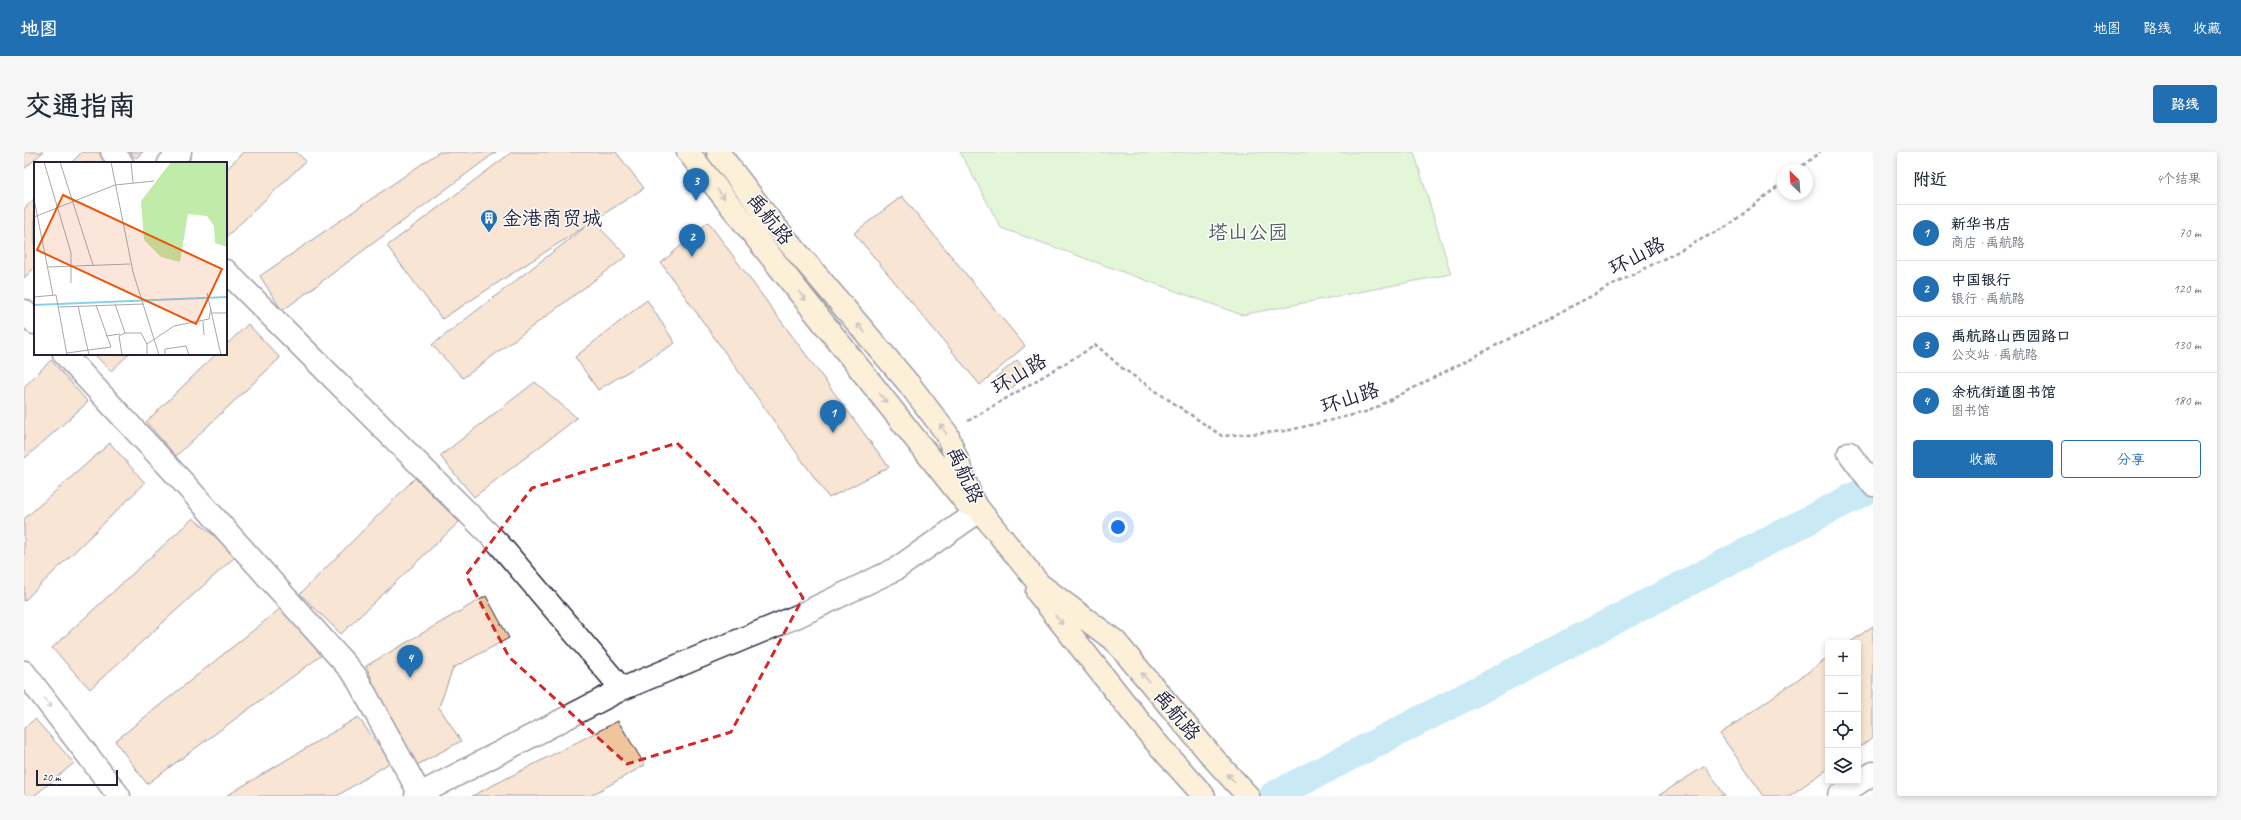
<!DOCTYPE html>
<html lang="zh">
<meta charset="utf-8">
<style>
body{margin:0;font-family:Caveat,"LXGW WenKai TC",sans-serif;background:#f6f6f7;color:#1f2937}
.controls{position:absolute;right:12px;bottom:12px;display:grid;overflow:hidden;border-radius:4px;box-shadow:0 2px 6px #0003}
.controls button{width:36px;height:36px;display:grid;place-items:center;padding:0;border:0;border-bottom:1px solid #e0e1e3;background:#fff;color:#1f2937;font:20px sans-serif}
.compass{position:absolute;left:1753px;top:12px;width:36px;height:36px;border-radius:50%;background:#fff;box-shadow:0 2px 6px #0003;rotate:335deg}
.scale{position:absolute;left:12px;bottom:10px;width:82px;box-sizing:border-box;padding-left:4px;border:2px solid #22223b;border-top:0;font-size:11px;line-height:14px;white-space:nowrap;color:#22223b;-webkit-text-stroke:3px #fff;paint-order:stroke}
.you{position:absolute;left:1094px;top:375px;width:14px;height:14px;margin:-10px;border:3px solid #fff;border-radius:50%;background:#1a73e8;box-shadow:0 0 0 6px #1a73e833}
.badge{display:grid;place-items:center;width:26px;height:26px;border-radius:50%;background:#1f6fb2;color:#fff;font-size:13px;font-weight:700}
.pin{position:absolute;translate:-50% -33px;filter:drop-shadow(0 1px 2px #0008)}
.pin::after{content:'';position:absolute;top:21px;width:14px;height:12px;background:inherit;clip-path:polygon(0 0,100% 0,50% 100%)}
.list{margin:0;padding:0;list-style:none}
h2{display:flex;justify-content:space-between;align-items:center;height:52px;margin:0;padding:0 16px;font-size:17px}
h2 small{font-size:13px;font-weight:400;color:#747a83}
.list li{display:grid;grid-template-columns:26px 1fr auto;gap:12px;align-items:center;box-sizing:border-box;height:56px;padding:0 16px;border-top:1px solid #e0e1e3}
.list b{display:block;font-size:15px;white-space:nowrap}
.list p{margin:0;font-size:13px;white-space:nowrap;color:#747a83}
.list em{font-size:13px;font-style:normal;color:#747a83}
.actions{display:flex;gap:8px;padding:12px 16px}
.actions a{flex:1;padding:9px 0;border:1px solid #1f6fb2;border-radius:4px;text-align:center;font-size:14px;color:#1f6fb2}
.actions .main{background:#1f6fb2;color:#fff}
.icon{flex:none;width:22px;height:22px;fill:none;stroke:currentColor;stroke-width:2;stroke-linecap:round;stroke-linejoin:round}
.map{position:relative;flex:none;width:1849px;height:644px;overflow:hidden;border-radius:4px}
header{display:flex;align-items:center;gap:24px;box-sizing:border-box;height:56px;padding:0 20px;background:#1f6fb2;color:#fff}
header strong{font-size:19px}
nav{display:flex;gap:22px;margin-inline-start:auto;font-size:14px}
.intro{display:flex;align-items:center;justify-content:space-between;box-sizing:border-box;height:96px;padding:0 24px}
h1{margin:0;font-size:28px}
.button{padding:10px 18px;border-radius:4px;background:#1f6fb2;color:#fff;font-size:14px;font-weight:700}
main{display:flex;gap:24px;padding:0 24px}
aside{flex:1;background:#fff;border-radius:4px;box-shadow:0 2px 6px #0003}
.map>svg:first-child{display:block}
</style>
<header>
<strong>地图</strong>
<nav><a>地图</a><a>路线</a><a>收藏</a></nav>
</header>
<div class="intro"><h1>交通指南</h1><a class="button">路线</a></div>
<main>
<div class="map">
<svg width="1849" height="644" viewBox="0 0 1849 644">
<rect width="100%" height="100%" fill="#fff"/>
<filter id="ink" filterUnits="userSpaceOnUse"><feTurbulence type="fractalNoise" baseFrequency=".025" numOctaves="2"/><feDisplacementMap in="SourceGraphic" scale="8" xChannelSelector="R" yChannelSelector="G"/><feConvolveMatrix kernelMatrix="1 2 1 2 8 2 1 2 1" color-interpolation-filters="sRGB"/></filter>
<g filter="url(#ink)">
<!-- green -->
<path fill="#c0eba8" stroke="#718672" d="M936,0H1390L1427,122L1218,163L977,76Z"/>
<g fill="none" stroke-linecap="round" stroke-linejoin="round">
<!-- canal -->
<path stroke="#88d1e9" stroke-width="29" d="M1249,644L1849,335"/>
</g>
<!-- building -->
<path fill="#efc59e" stroke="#22223b" d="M0,0H19L0,17Z
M58,0H77L88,11H47Z
M106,0H119L112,6Z
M219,0H272L282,9L202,85V18Z
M415,0H472L258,159L236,124Z
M488,0H592L620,36L418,167L363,94Z
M878,44L1001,194L956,233L830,81Z
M11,46V115L0,126V57Z
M569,69L603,104L439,226L408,193Z
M684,70L865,315L805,346L637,111Z
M623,148L651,191L574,238L551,205Z
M224,172L256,206L152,304L122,270L192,202H202V193Z
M70,202H105L87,219Z
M27,208L64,250L0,307V235Z
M993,208L1004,220L985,239L972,225Z
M511,230L553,266L450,345L416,304Z
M86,291L121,331L0,449V367Z
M391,326L435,370L317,482L276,442Z
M169,366L213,403L66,537L28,496Z
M462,444L485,486L429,516L415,555L437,589L386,617L342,514Z
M257,456L298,503L123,632L91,589Z
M1849,474V585L1834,596V491H1825Z
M1804,506V617L1765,644H1740L1696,582Z
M334,565L367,610L313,644H202Z
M11,567L50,611L10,644H0V576Z
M594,569L621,613L566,644H448Z
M1681,614L1701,644H1634Z"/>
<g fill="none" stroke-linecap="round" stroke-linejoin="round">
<!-- minor casing -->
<g stroke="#22223b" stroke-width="25">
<path id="minor" d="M88,0L98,11
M145,11L156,0
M202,119L475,392L598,537
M0,159L11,171
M40,202L158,329L331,523L397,644
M1825,301L1849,333
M0,520L95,644
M392,644L598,537L774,464L872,417L951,362
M1815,644L1849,621"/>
</g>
<!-- major casing -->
<g stroke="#22223b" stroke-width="25">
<path id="major" d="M664,0L943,352
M694,0L745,67L885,232L923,282L949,350L1015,432L1091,489L1191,608L1224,644
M1013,440L1130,588L1180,644"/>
</g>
<!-- path -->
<path stroke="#22223b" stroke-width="2.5" stroke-dasharray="4 3" stroke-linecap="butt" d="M1773,18L1796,0
M944,269L1072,193L1098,216L1198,284L1262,279L1345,259L1705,73L1759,30"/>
<!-- minor -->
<use href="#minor" stroke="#fff" stroke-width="22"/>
<!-- major -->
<use href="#major" stroke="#faddab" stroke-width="22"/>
</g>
<!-- one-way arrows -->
<defs><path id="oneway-shaft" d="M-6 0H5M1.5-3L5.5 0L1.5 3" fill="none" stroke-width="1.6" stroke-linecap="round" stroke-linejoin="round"/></defs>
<g stroke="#8e8073">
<use href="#oneway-shaft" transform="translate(697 42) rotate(52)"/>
<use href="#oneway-shaft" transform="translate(778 144) rotate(52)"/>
<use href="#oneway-shaft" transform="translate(837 176) rotate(-130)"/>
<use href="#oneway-shaft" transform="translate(859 246) rotate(52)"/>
<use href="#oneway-shaft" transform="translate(919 277) rotate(-126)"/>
<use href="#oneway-shaft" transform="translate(1035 468) rotate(52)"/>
<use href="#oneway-shaft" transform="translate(1121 525) rotate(-130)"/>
<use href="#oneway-shaft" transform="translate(1207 626) rotate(-133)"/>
</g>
<use stroke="#9c9ca7" href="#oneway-shaft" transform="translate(24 551) rotate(52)"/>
</g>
<!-- marked area -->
<path d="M0 0H1849V644H0ZM653,291L732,370L779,446L707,580L603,612L485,505L442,423L508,336Z" fill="#fff" fill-opacity=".55" fill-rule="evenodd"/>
<path fill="none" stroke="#d62828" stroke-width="3" stroke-dasharray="8 5" stroke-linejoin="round" d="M653,291L732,370L779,446L707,580L603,612L485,505L442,423L508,336Z"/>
<!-- icons -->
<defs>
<g id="building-pin" transform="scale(0.9)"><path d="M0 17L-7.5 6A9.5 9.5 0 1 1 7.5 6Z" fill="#1f6fb2" stroke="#fff"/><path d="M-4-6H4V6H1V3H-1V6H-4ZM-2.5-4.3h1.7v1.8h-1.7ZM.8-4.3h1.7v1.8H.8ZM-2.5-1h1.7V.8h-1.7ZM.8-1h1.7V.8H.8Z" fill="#fff"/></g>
</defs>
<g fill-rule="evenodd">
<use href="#building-pin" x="465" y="66"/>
</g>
<g text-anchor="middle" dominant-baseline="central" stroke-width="3" stroke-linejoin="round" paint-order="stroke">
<!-- poi labels -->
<g font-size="20" fill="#22223b" stroke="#fff" text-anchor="start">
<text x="478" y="66">金港商贸城</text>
</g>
<!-- street labels -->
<g font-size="20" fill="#22223b" stroke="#fff">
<text transform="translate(746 67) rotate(51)">禹航路</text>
<text transform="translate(1613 104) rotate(-27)">环山路</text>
<text transform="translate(995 222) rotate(-31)">环山路</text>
<text transform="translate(1326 246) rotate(-18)">环山路</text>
<text transform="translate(941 323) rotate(66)">禹航路</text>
<text transform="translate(1153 563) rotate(50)">禹航路</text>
</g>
<!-- park labels -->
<g font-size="20" fill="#515e5c" stroke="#fff">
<text x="1224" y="80">塔山公园</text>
</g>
</g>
<!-- overview -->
<g transform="translate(10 10)">
<rect width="193" height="193" fill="#fff"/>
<path d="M137,0H193V85L181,81L180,64L173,54L154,52L146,100L127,95L110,78L107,39Z" fill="#c0eba8"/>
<path fill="none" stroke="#88d1e9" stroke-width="2" d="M0,143L193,135"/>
<path fill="none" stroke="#a7a7b1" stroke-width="1" d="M10,0L37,91V121M26,0L59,103M77,0L99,110L125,193M97,0L99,21M0,37L19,133M0,55L81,23L120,19M14,105L96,102M173,131L187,193M0,135L22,133L33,193M81,142L91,171L85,174L88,193M44,144L55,193M24,145L110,142M178,151H193M169,159L170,173M91,171H107L113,182M72,174L86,172M33,191L77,185L62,143M113,193V182L140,164L175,157L177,146M131,193V187L152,184L155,193"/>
<path fill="#e8590c" fill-opacity="0.15" stroke="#e8590c" stroke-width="2" d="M29,33L188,107L162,162L3,88Z"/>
<rect width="193" height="193" fill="none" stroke="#22223b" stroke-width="2"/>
</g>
</svg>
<div class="controls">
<button>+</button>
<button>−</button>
<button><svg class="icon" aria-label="locate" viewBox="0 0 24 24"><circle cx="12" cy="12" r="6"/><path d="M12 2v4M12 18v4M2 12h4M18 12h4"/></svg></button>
<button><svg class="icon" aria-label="layers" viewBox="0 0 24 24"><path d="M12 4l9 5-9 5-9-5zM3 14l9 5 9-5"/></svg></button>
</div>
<svg class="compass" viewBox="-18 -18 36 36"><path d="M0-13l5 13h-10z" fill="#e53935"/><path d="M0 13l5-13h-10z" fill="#747a83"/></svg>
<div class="scale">20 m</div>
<div class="you"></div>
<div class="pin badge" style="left:809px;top:281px">1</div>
<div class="pin badge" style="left:668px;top:105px">2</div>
<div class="pin badge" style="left:672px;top:49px">3</div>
<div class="pin badge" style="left:386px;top:526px">4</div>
</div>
<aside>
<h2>附近<small>4个结果</small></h2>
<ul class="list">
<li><span class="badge">1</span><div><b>新华书店</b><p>商店 · 禹航路</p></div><em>70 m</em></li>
<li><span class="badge">2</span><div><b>中国银行</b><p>银行 · 禹航路</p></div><em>120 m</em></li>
<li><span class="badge">3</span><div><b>禹航路山西园路口</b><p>公交站 · 禹航路</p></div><em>130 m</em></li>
<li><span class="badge">4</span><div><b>余杭街道图书馆</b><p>图书馆</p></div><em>180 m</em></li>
</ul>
<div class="actions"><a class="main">收藏</a><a>分享</a></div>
</aside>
</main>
